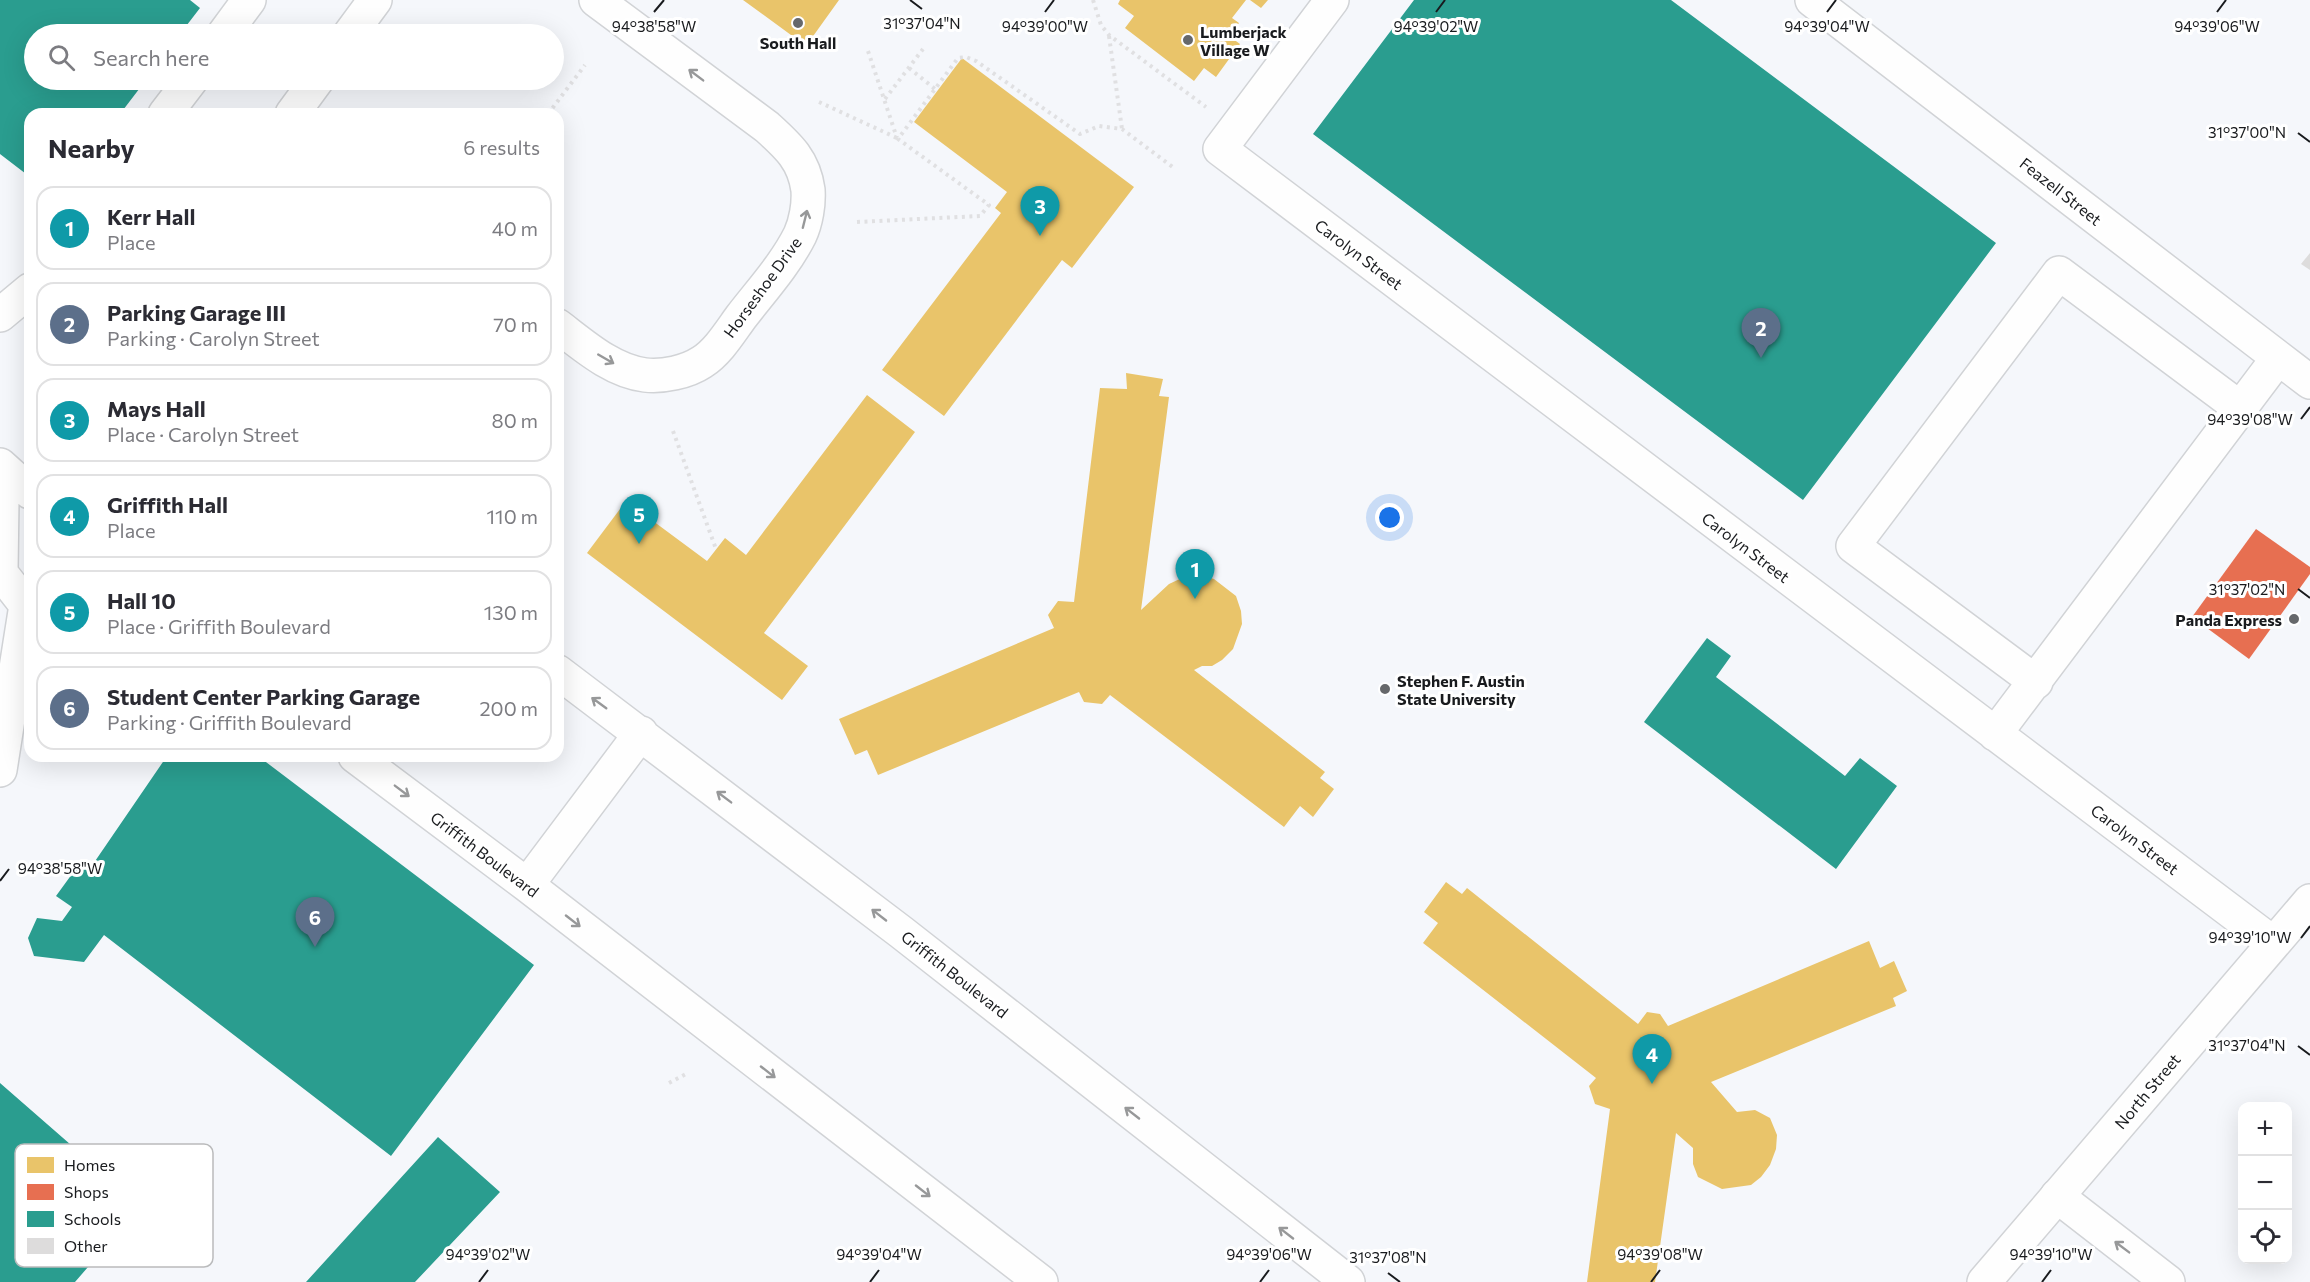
<!DOCTYPE html>
<meta charset="utf-8">
<style>
body{margin:0;font-family:Commissioner,sans-serif;background:#f7f7f7;color:#2b2b33}
.controls{position:absolute;right:18px;bottom:18px;display:grid;overflow:hidden;border-radius:12px;box-shadow:0 6px 24px #0002}
.controls button{width:54px;height:54px;display:grid;place-items:center;padding:0;border:0;border-bottom:2px solid #e1e1e2;background:#fff;color:#2b2b33;font:30px sans-serif}
.you{position:absolute;left:1390px;top:518px;width:21px;height:21px;margin:-15px;border:4px solid #fff;border-radius:50%;background:#1a73e8;box-shadow:0 0 0 9px #1a73e833}
.badge{display:grid;place-items:center;width:39px;height:39px;border-radius:50%;background:#66686b;color:#fff;font-size:20px;font-weight:700}
.pin{position:absolute;translate:-50% -50px;filter:drop-shadow(0 2px 3px #0008)}
.pin::after{content:'';position:absolute;top:32px;width:21px;height:18px;background:inherit;clip-path:polygon(0 0,100% 0,50% 100%)}
.list{margin:0;padding:0;list-style:none}
h2{display:flex;justify-content:space-between;align-items:center;height:78px;margin:0;padding:0 24px;font-size:26px}
h2 small{font-size:20px;font-weight:400;color:#7c7c81}
.list li{display:grid;grid-template-columns:39px 1fr auto;gap:18px;align-items:center;box-sizing:border-box;height:84px;margin:0 12px 12px;padding:0 12px;border:2px solid #e1e1e2;border-radius:18px}
.list b{display:block;font-size:22px;white-space:nowrap}
.list p{margin:0;font-size:20px;white-space:nowrap;color:#7c7c81}
.list em{font-size:20px;font-style:normal;color:#7c7c81}
.icon{flex:none;width:33px;height:33px;fill:none;stroke:currentColor;stroke-width:2;stroke-linecap:round;stroke-linejoin:round}
.map{position:relative;flex:none;width:2310px;height:1282px;overflow:hidden}
.search{position:absolute;background:#fff;box-shadow:0 6px 24px #0002;left:24px;top:24px;width:540px;height:66px;display:flex;align-items:center;gap:15px;box-sizing:border-box;padding:0 21px;border-radius:33px;color:#7c7c81;font-size:22px}
.panel{position:absolute;background:#fff;box-shadow:0 6px 24px #0002;left:24px;top:108px;width:540px;height:654px;border-radius:18px}
.map>svg:first-child{display:block}
</style>
<div class="map">
<svg width="2310" height="1282" viewBox="0 0 2310 1282">
<rect width="100%" height="100%" fill="#f5f7fb"/>
<!-- homes -->
<path fill="#e9c46a" d="M743,0H839L806,46Z
M1120,0H1246L1232,18L1239,23L1229,36L1240,44L1216,77L1204,68L1194,81L1125,28L1134,16L1118,4Z
M1250,0H1268L1261,8Z
M962,58L1134,187L1072,268L1062,260L944,416L882,370L1001,213L995,208L1007,192L914,122Z
M1126,373L1163,379L1159,396L1169,397L1141,610L1169,584L1184,577L1200,575L1214,579L1236,596L1241,611L1242,624L1233,649L1222,660L1212,666H1202L1194,670L1325,772L1320,778L1334,789L1313,817L1300,806L1284,827L1110,695L1102,704L1084,702L1079,692L878,775L867,750L855,755L839,719L1054,628L1048,615L1058,601L1074,602L1100,388L1127,389Z
M867,395L915,432L764,633L808,666L782,700L587,553L626,501L707,561L725,538L746,555Z
M1446,882L1462,894L1467,888L1638,1024L1647,1012L1660,1014L1668,1026L1869,941L1880,968L1894,961L1907,991L1893,998L1896,1006L1711,1082L1737,1112L1755,1110L1770,1118L1777,1135L1776,1149L1770,1165L1761,1177L1751,1185L1722,1189L1698,1177L1693,1164V1148L1676,1133L1655,1282H1587L1610,1109L1595,1104L1589,1086L1596,1078L1423,943L1438,923L1424,912Z"/>
<!-- shops -->
<path fill="#e76f51" d="M2256,529L2310,567V574L2249,659L2192,617Z"/>
<!-- schools -->
<path fill="#2a9d8f" d="M0,0H190L200,8L180,34H34V80H146L120,114H30V177L0,154Z
M1414,0H1671L1996,243L1803,500L1313,134Z
M1707,638L1731,656L1716,677L1845,776L1860,758L1897,786L1836,869L1644,722Z
M167,756H258L534,965L391,1156L104,935L84,962L34,956L28,938L37,918L62,921L72,907L56,896L80,863L89,870Z
M0,1083L141,1206L75,1282H0Z
M438,1137L500,1192L415,1282H306Z"/>
<!-- building -->
<path fill="#dddcdc" d="M2310,253V270L2301,264Z"/>
<g fill="none" stroke-linecap="round" stroke-linejoin="round">
<!-- minor casing -->
<g stroke="#d1d3d6" stroke-width="36">
<path id="minor" d="M1332,0L1220,149L2273,943
M1812,0L2310,382
M224,34L249,0
M350,34L375,0
M165,114L191,80
M292,114L317,80
M0,315L30,290
M558,326C583,345 612,371 645,375C663,377 687,372 702,362C718,352 730,332 741,317C761,291 785,265 800,235C806,222 809,204 808,190C804,160 788,146 767,127L596,0
M0,465L30,492
M0,493L2,500L1,573L26,605L30,601
M558,672L901,932L1348,1282
M2036,682L1853,546L2059,273L2240,408
M1995,734L2278,358
M355,756L527,885L1041,1282
M0,770L26,605
M527,885L641,733
M2057,1196L2168,1282"/>
</g>
<!-- major casing -->
<g stroke="#d1d3d6" stroke-width="36">
<path id="major" d="M1984,1282L2310,901"/>
</g>
<!-- path -->
<path stroke="#e0e0e2" stroke-width="4" stroke-dasharray="3 4.5" stroke-linecap="butt" d="M1093,0L1101,25L1109,35L1206,107
M1109,36L1122,129
M868,51L897,138
M909,68L935,89
M885,99L923,49
M819,102L897,138
M548,114L585,65
M857,222L980,216L989,205L898,139L958,58L966,57L976,61L1080,134L1099,126L1122,129L1174,168
M673,431L716,549
M669,1083L686,1074"/>
<!-- minor -->
<use href="#minor" stroke="#fefefe" stroke-width="33"/>
<!-- major -->
<use href="#major" stroke="#fefefe" stroke-width="33"/>
</g>
<!-- one-way arrows -->
<defs><path id="oneway-shaft" d="M-6 0H5M1.5-3L5.5 0L1.5 3" fill="none" stroke-width="1.6" stroke-linecap="round" stroke-linejoin="round" transform="scale(1.5)"/></defs>
<g stroke="#979899">
<use href="#oneway-shaft" transform="translate(696 75) rotate(-143)"/>
<use href="#oneway-shaft" transform="translate(805 219) rotate(-76)"/>
<use href="#oneway-shaft" transform="translate(606 359) rotate(30)"/>
<use href="#oneway-shaft" transform="translate(599 703) rotate(-144)"/>
<use href="#oneway-shaft" transform="translate(402 791) rotate(37)"/>
<use href="#oneway-shaft" transform="translate(724 797) rotate(-143)"/>
<use href="#oneway-shaft" transform="translate(879 915) rotate(-142)"/>
<use href="#oneway-shaft" transform="translate(573 921) rotate(38)"/>
<use href="#oneway-shaft" transform="translate(768 1072) rotate(38)"/>
<use href="#oneway-shaft" transform="translate(1132 1113) rotate(-142)"/>
<use href="#oneway-shaft" transform="translate(923 1191) rotate(38)"/>
<use href="#oneway-shaft" transform="translate(1286 1233) rotate(-142)"/>
<use href="#oneway-shaft" transform="translate(2122 1247) rotate(-143)"/>
</g>
<!-- ticks -->
<path fill="none" stroke="#191b1e" stroke-width="2" d="M910,0L922,9M654,12L664,0M1045,12L1054,0M1436,12L1445,0M1827,12L1836,0M2217,12L2226,0M2298,133L2310,142M2301,419L2310,407M2298,589L2310,598M0,881L9,869M2301,938L2310,926M2298,1046L2310,1055M1388,1273L1400,1282M479,1282L488,1270M870,1282L879,1270M1260,1282L1269,1270M1651,1282L1660,1270M2042,1282L2051,1270"/>
<!-- markers -->
<g fill="#66686b" stroke="#fff" stroke-width="2">
<circle cx="798" cy="23" r="6"/>
<circle cx="1188" cy="40" r="6"/>
<circle cx="2294" cy="619" r="6"/>
<circle cx="1385" cy="689" r="6"/>
</g>
<g text-anchor="middle" dominant-baseline="central" stroke-width="6" stroke-linejoin="round" paint-order="stroke">
<!-- poi labels -->
<g font-size="16" font-weight="bold" fill="#191b1e" stroke="#fff" text-anchor="start">
<text x="1200" y="31">Lumberjack<tspan x="1200" dy="18">Village W</tspan></text>
<text x="798" y="42" text-anchor="middle">South Hall</text>
<text x="2282" y="619" text-anchor="end">Panda Express</text>
<text x="1397" y="680">Stephen F. Austin<tspan x="1397" dy="18">State University</tspan></text>
</g>
<!-- street labels -->
<g font-size="16" fill="#191b1e" stroke="#fff">
<text transform="translate(2061 191) rotate(38)">Feazell Street</text>
<text transform="translate(1359 254) rotate(37)">Carolyn Street</text>
<text transform="translate(762 287) rotate(-54)">Horseshoe Drive</text>
<text transform="translate(1746 547) rotate(37)">Carolyn Street</text>
<text transform="translate(2135 839) rotate(37)">Carolyn Street</text>
<text transform="translate(485 854) rotate(37)">Griffith Boulevard</text>
<text transform="translate(955 974) rotate(38)">Griffith Boulevard</text>
<text transform="translate(2147 1091) rotate(-50)">North Street</text>
</g>
</g>
<!-- legend -->
<rect x="15" y="1144" width="198" height="123" rx="9" fill="#fff" stroke="#babbbc" stroke-width="1.5"/>
<rect x="27" y="1157" width="27" height="16" fill="#e9c46a"/>
<rect x="27" y="1184" width="27" height="16" fill="#e76f51"/>
<rect x="27" y="1211" width="27" height="16" fill="#2a9d8f"/>
<rect x="27" y="1238" width="27" height="16" fill="#dddcdc"/>
<g font-size="16" fill="#191b1e">
<text x="64" y="1171">Homes</text>
<text x="64" y="1198">Shops</text>
<text x="64" y="1225">Schools</text>
<text x="64" y="1252">Other</text>
</g>
<g font-size="15" text-anchor="middle" fill="#191b1e" stroke="#fff" stroke-width="6" stroke-linejoin="round" paint-order="stroke">
<text x="922" y="29">31°37'04"N</text>
<text x="654" y="32">94°38'58"W</text>
<text x="1045" y="32">94°39'00"W</text>
<text x="1436" y="32">94°39'02"W</text>
<text x="1827" y="32">94°39'04"W</text>
<text x="2217" y="32">94°39'06"W</text>
<text x="2247" y="138">31°37'00"N</text>
<text x="2250" y="425">94°39'08"W</text>
<text x="2247" y="595">31°37'02"N</text>
<text x="60" y="874">94°38'58"W</text>
<text x="2250" y="943">94°39'10"W</text>
<text x="2247" y="1051">31°37'04"N</text>
<text x="488" y="1260">94°39'02"W</text>
<text x="879" y="1260">94°39'04"W</text>
<text x="1269" y="1260">94°39'06"W</text>
<text x="1660" y="1260">94°39'08"W</text>
<text x="2051" y="1260">94°39'10"W</text>
<text x="1388" y="1263">31°37'08"N</text>
</g>
</svg>
<div class="controls">
<button>+</button>
<button>−</button>
<button><svg class="icon" aria-label="locate" viewBox="0 0 24 24"><circle cx="12" cy="12" r="6"/><path d="M12 2v4M12 18v4M2 12h4M18 12h4"/></svg></button>
</div>
<div class="you"></div>
<div class="pin badge" style="left:1195px;top:599px;background:#0f9aa8">1</div>
<div class="pin badge" style="left:1761px;top:358px;background:#5c6f8a">2</div>
<div class="pin badge" style="left:1040px;top:236px;background:#0f9aa8">3</div>
<div class="pin badge" style="left:1652px;top:1084px;background:#0f9aa8">4</div>
<div class="pin badge" style="left:639px;top:544px;background:#0f9aa8">5</div>
<div class="pin badge" style="left:315px;top:947px;background:#5c6f8a">6</div>
<div class="search"><svg class="icon" aria-label="search" viewBox="0 0 24 24"><circle cx="10" cy="10" r="6"/><path d="M15 15l6 6"/></svg>Search here</div>
<section class="panel">
<h2>Nearby<small>6 results</small></h2>
<ul class="list">
<li><span class="badge" style="background:#0f9aa8">1</span><div><b>Kerr Hall</b><p>Place</p></div><em>40 m</em></li>
<li><span class="badge" style="background:#5c6f8a">2</span><div><b>Parking Garage III</b><p>Parking · Carolyn Street</p></div><em>70 m</em></li>
<li><span class="badge" style="background:#0f9aa8">3</span><div><b>Mays Hall</b><p>Place · Carolyn Street</p></div><em>80 m</em></li>
<li><span class="badge" style="background:#0f9aa8">4</span><div><b>Griffith Hall</b><p>Place</p></div><em>110 m</em></li>
<li><span class="badge" style="background:#0f9aa8">5</span><div><b>Hall 10</b><p>Place · Griffith Boulevard</p></div><em>130 m</em></li>
<li><span class="badge" style="background:#5c6f8a">6</span><div><b>Student Center Parking Garage</b><p>Parking · Griffith Boulevard</p></div><em>200 m</em></li>
</ul>
</section>
</div>
